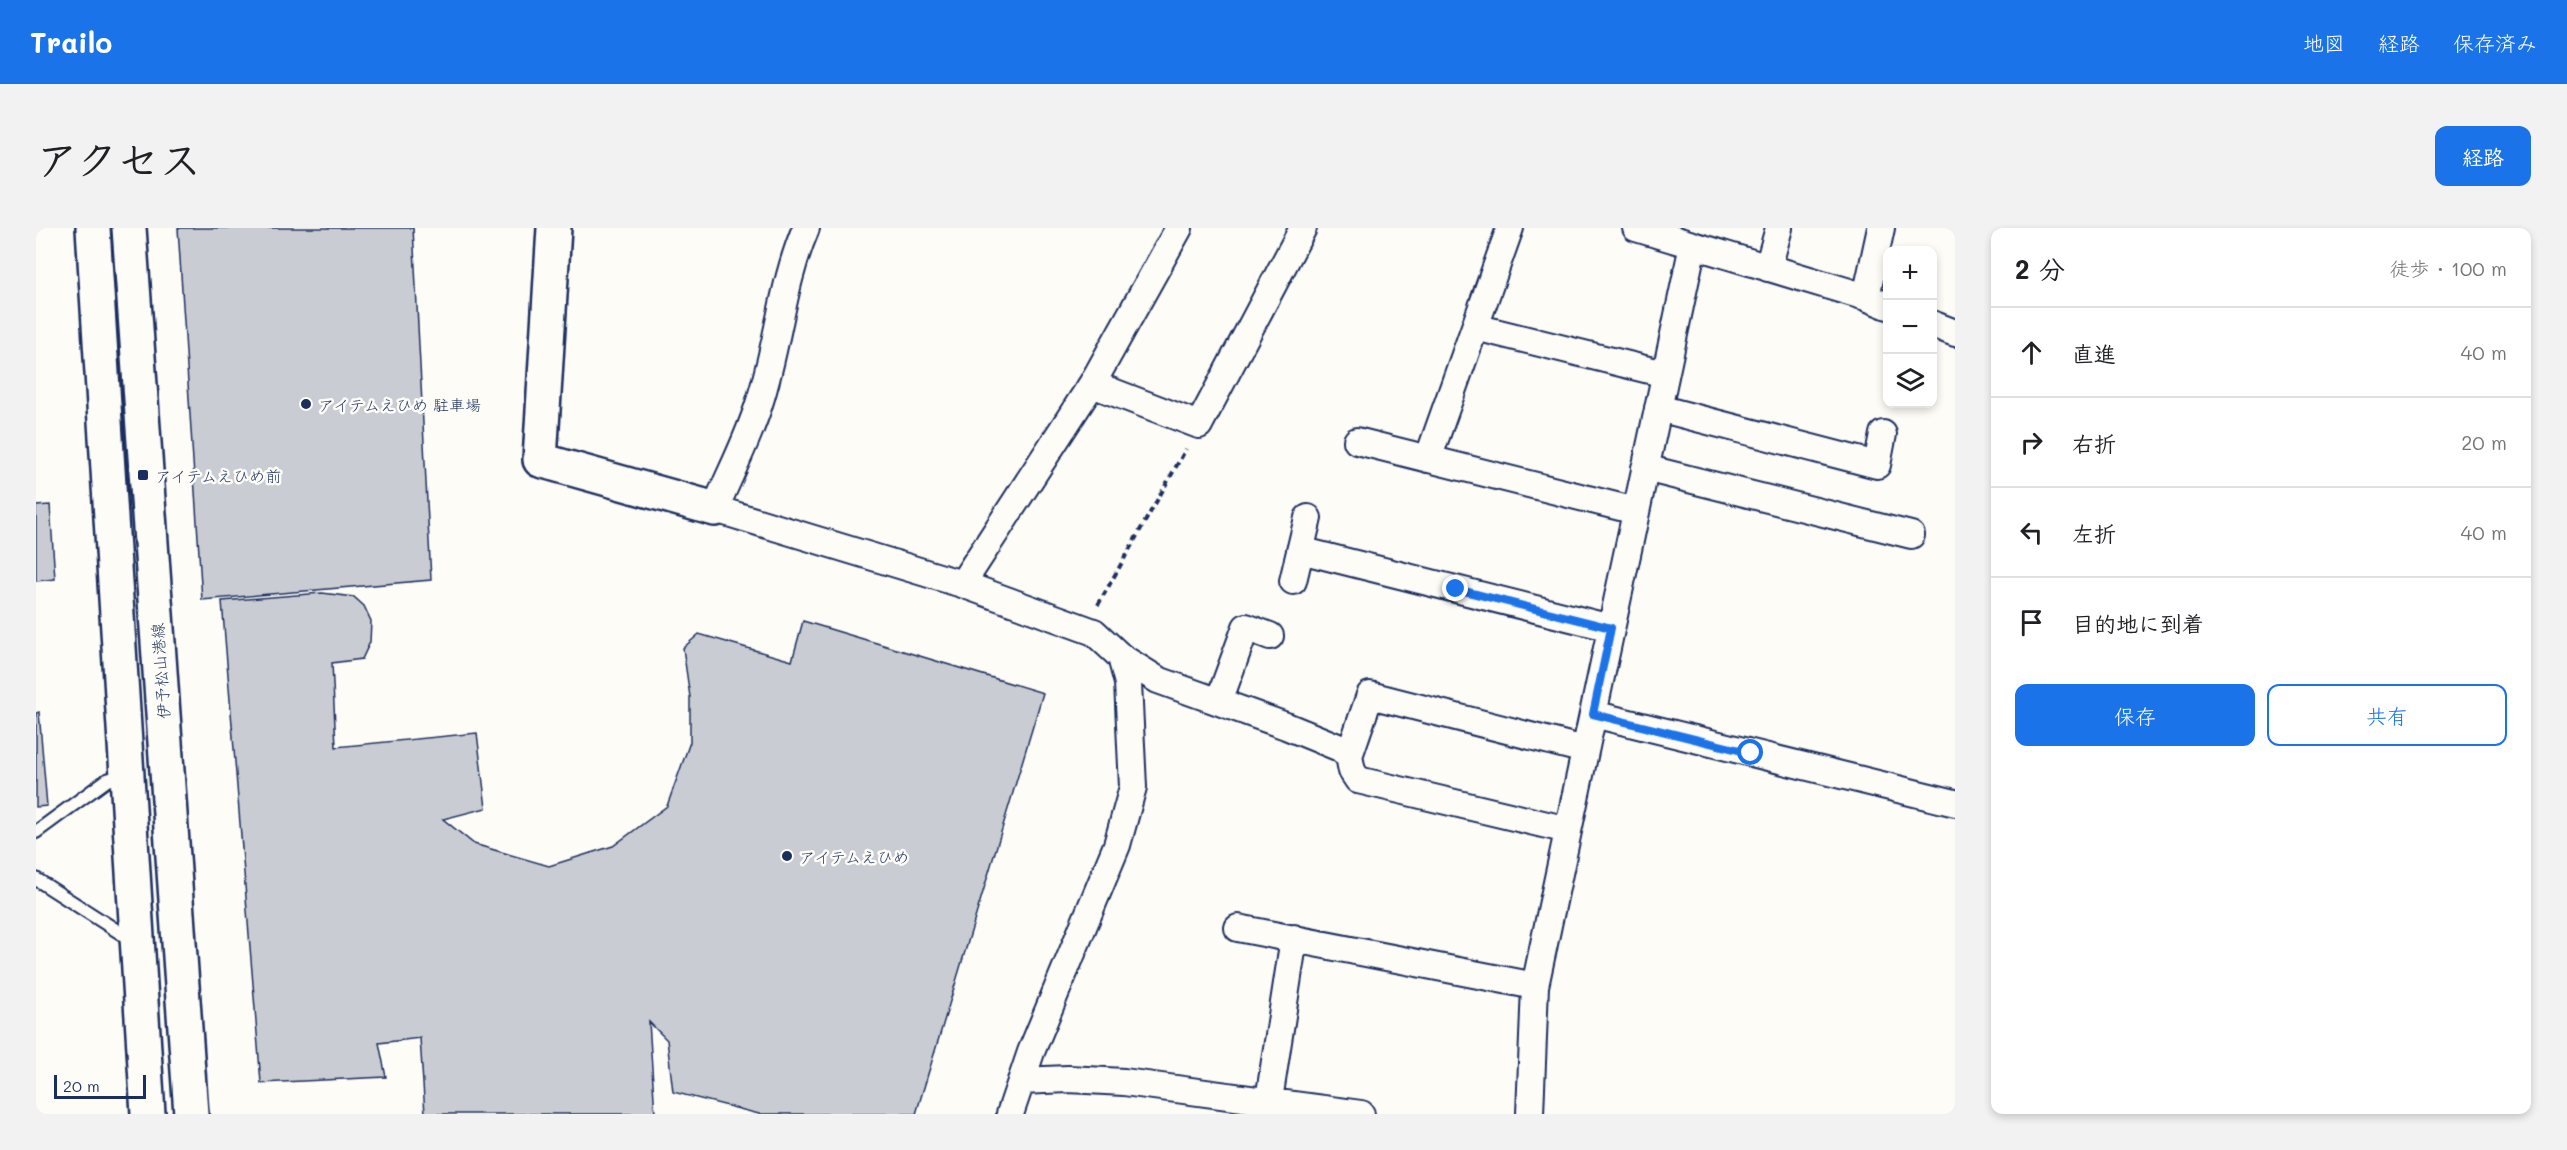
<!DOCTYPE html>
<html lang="ja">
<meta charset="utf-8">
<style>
body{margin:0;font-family:Mali,"Klee One",sans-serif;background:#f2f2f2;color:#202124}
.controls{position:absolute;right:18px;top:18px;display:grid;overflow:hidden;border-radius:12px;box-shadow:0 3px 9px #0003}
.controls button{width:54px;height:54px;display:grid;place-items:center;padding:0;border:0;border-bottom:2px solid #e0e0e0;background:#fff;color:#202124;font:30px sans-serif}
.scale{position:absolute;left:18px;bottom:15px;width:92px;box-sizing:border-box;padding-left:6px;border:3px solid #1b2f5e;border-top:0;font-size:16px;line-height:21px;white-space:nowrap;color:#1b2f5e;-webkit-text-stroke:4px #fdfcf7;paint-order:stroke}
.stop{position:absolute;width:18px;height:18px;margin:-14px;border:4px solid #1a73e8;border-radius:50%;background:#fff}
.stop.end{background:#1a73e8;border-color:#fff;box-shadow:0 2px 6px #0008}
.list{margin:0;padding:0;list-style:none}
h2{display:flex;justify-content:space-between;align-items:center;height:78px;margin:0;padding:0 24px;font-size:26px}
h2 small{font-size:20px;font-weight:400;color:#757577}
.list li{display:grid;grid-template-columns:39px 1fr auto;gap:18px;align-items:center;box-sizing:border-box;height:90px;padding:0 24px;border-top:2px solid #e0e0e0}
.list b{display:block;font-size:22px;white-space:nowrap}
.list em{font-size:20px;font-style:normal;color:#757577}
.actions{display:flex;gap:12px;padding:18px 24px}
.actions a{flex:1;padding:14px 0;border:2px solid #1a73e8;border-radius:12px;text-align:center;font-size:21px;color:#1a73e8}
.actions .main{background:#1a73e8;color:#fff}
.icon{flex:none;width:33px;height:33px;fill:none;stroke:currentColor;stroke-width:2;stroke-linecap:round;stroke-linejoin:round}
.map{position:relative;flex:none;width:1919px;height:886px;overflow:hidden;border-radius:12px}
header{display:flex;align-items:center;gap:36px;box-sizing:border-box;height:84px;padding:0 30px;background:#1a73e8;color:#fff}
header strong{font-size:28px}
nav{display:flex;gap:33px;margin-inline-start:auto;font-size:21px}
.intro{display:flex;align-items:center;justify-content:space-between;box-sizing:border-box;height:144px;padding:0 36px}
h1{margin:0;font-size:42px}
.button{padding:15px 27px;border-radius:12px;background:#1a73e8;color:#fff;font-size:21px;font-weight:700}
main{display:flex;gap:36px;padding:0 36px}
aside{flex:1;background:#fff;border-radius:12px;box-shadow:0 3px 9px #0003}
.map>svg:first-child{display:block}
</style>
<header>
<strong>Trailo</strong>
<nav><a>地図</a><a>経路</a><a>保存済み</a></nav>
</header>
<div class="intro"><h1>アクセス</h1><a class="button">経路</a></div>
<main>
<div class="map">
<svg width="1919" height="886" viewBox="0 0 1919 886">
<rect width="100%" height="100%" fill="#fdfcf7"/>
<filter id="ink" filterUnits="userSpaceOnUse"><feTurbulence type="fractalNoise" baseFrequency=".0167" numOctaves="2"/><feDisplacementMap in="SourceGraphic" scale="12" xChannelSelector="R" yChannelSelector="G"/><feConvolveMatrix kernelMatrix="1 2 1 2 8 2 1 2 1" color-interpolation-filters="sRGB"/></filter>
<g filter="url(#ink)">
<!-- building -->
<path fill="#c9ccd3" stroke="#1b2f5e" stroke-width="1.5" d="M142,0H377L395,352L166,372Z
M14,277L19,351L0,353V278Z
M286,365L318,369L328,378L335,393L334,414L326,431L296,435L300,519L441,505L450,580L407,591L438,616L513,638L577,618L631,578L654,514V469L647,420L663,406L756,433L767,393L1007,465L880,886H723L637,864L631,812L613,794L619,886H389L384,810L343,815L350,849L225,855L186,373Z
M3,484L11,578L0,579V485Z"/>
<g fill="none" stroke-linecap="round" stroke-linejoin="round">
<!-- lane casing -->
<g stroke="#1b2f5e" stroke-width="16">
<path id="lane" d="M0,604L71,552L89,547
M0,651L97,713"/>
</g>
<!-- street casing -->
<g stroke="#1b2f5e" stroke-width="30">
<path id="street" d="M770,0C746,56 742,118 723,176C712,212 693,247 679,281L926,356L1058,404L1085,429L1092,455L1097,559L1081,617L995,824L974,886
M1600,0L1830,69L1852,78
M1732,40L1743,0
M1830,69L1845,0
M1896,96L1919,105
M1439,99L1629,146
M1056,156L1163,197L1267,0
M1622,180L1841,237L1847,206
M1321,213L1600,283
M1392,231L1474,0
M1609,240L1875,307
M1264,322L1575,400
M1257,353L1272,290
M926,356L1056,156L1143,0
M1085,429L1122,452L1250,498L1304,520L1313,528L1316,543L1322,552L1532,602
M1183,473L1210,399L1234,408
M1557,486L1919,575
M1313,528L1334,467L1549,522
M1202,700L1499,758
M985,853L1032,851L1088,854L1325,886
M1233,872L1258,710
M1494,886L1499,758L1657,17"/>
</g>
<!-- secondary casing -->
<g stroke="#1b2f5e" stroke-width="38">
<path id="secondary" d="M518,0L504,232L679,281"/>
</g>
<!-- primary casing -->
<g stroke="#1b2f5e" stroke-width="38">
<path id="primary" d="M57,0L112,886
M93,0L155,886"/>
</g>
<!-- path -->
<path stroke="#1b2f5e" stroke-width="4" stroke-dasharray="6 4.5" stroke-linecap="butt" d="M1062,377L1150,221"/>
<!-- lane -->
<use href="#lane" stroke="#fdfcf7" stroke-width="12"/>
<!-- street -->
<use href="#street" stroke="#fdfcf7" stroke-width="26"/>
<!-- secondary -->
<use href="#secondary" stroke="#fdfcf7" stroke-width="33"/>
<!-- primary -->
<use href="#primary" stroke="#fdfcf7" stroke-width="33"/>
</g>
</g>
<g fill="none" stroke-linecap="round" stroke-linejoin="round" filter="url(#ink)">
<!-- route -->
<path stroke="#1a73e8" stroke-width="8" d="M1420,361L1575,400L1557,486L1715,525"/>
</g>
<!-- markers -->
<g fill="#1b2f5e" stroke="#fdfcf7" stroke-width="2">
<circle cx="270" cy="176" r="6"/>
<rect x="101" y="241" width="12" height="12" rx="3"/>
<circle cx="751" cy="628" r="6"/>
</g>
<g text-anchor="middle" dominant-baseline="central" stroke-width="5" stroke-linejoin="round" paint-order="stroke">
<!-- poi labels -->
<g font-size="16" fill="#1b2f5e" stroke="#fdfcf7" text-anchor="start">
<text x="282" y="176">アイテムえひめ 駐車場</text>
<text x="119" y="247">アイテムえひめ前</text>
<text x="763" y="628">アイテムえひめ</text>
</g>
<!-- street labels -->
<g font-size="16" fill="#1b2f5e" stroke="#fdfcf7">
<text transform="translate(124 443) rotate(-94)">伊予松山港線</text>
</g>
</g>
</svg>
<div class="controls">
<button>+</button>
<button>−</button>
<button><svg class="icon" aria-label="layers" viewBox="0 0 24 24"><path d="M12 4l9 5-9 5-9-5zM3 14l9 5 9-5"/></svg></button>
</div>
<div class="scale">20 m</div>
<div class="stop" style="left:1715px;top:525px"></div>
<div class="stop end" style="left:1420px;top:361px"></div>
</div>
<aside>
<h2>2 分<small>徒歩 · 100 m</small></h2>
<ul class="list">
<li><svg class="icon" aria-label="ahead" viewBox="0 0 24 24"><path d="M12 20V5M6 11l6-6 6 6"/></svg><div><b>直進</b></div><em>40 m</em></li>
<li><svg class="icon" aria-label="right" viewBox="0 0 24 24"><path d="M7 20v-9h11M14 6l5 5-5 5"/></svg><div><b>右折</b></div><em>20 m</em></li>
<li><svg class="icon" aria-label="left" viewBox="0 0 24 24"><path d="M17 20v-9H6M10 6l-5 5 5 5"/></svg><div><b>左折</b></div><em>40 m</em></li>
<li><svg class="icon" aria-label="arrive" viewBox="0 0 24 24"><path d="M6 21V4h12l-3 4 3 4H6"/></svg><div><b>目的地に到着</b></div></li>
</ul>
<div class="actions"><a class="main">保存</a><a>共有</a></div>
</aside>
</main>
